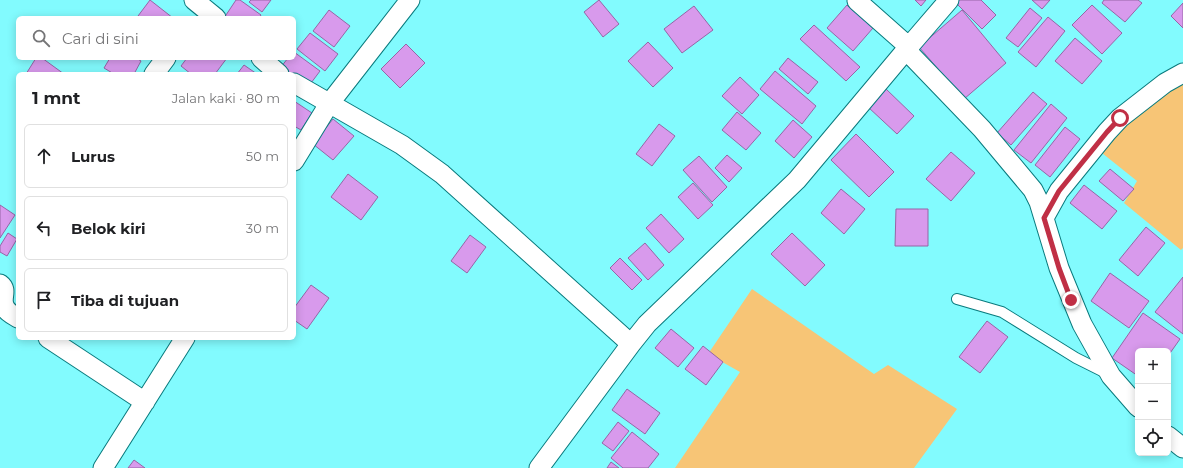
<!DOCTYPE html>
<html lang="id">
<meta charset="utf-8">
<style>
body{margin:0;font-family:Montserrat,sans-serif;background:#f2f2f2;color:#202124}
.controls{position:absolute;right:12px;bottom:12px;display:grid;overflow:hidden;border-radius:6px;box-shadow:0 2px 10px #0003}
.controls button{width:36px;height:36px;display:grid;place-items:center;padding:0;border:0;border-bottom:1px solid #e0e0e0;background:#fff;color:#202124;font:20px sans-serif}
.stop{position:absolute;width:12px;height:12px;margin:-9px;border:3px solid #c02f45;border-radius:50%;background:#fff}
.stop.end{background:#c02f45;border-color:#fff;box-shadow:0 1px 4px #0008}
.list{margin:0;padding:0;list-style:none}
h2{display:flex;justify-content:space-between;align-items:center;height:52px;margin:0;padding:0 16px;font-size:17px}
h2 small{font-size:13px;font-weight:400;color:#757577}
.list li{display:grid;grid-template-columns:26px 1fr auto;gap:12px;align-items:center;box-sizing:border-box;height:64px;margin:0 8px 8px;padding:0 8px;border:1px solid #e0e0e0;border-radius:6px}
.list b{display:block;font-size:15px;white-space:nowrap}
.list em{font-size:13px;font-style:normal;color:#757577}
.icon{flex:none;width:22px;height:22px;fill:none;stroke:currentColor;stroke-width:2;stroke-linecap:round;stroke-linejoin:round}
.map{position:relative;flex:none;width:1183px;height:468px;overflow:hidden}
.search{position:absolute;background:#fff;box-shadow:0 2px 10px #0003;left:16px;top:16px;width:280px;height:44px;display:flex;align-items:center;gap:10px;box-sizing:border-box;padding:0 14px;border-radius:6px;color:#757577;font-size:15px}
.panel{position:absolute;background:#fff;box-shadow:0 2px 10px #0003;left:16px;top:72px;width:280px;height:268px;border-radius:6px}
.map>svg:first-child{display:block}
</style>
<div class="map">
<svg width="1183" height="468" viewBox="0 0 1183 468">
<rect width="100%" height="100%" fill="#82fbfe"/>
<!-- green -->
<path fill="#f7c576" d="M1176,65L1183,70V248L1181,250L1124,203L1137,181L1097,149Z
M752,289L874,374L888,365L957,409L914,468H675L740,372L708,354Z"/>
<!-- building -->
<path fill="#d89aec" stroke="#9665a6" d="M150,0L173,18H140L138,16Z
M236,0H240L261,15L259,18H224Z
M251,0H271L262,12L249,2Z
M599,0L619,24L603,37L584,12Z
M915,0H926L921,6Z
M957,0H981L996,15L982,29L955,2Z
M1032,0H1050L1042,9Z
M1104,0H1138L1142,3L1125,22L1102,3Z
M1183,3V28L1171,16Z
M847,5L873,28L853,51L827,28Z
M1092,5L1122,33L1102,54L1072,25Z
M694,6L713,30L682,53L664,29Z
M1030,8L1042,18L1018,47L1006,38Z
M329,10L350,26L334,47L313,31Z
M962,10L1006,63L964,99L919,47Z
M1048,17L1065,31L1036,67L1018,52Z
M814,25L860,67L846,81L800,39Z
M310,33L338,54L325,71L297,49Z
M1075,38L1102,61L1082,84L1055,61Z
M648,42L673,68L653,87L628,61Z
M406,44L425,63L400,88L381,69Z
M294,52L320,71L308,87L294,74H291L281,67L288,58H294Z
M36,58H42L64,74H26Z
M110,58H136L141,61L134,74H114L104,68Z
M187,58H227L215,74H191L181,66Z
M788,58L818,82L808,94L779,69Z
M244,65L257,74H237Z
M775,71L816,106L802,124L760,89Z
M740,77L759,95L742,114L722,96Z
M886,89L914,116L897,134L868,107Z
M1033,92L1047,104L1011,145L997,133Z
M294,101L312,113L301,130L294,126Z
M1051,104L1067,118L1031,163L1014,150Z
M737,112L761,133L746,150L722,130Z
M333,119L354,136L333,160L313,144Z
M793,120L812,137L794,158L775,141Z
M659,124L675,136L652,166L636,154Z
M1065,127L1080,139L1050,177L1035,165Z
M856,134L894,172L869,197L831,160Z
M951,152L975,173L951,201L926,179Z
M727,155L742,168L729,182L715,168Z
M699,156L727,187L712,202L683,170Z
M1110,169L1134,189L1123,201L1099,181Z
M348,174L378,197L361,220L331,197Z
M693,183L713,205L698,219L678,197Z
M1084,185L1117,211L1102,229L1070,203Z
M841,189L865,209L844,234L821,213Z
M0,205L15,215L0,238Z
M896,209H928V246H895Z
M661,214L684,239L669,253L646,228Z
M1146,227L1165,243L1138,276L1119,260Z
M8,233L17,239L7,256L0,252V246Z
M792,233L825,265L805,286L771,254Z
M470,235L486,247L467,273L451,261Z
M645,243L664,265L648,280L628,258Z
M620,258L642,280L632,290L610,268Z
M1110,273L1149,301L1129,328L1091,301Z
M1183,277V334L1155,312Z
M311,285L329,298L307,329L294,320V308Z
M1143,313L1180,339L1168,356V351H1138V376L1112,358Z
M987,321L1008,337L980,373L959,357Z
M671,329L694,348L678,367L655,348Z
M703,346L723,362L706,385L685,369Z
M627,389L660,413L645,434L612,410Z
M618,422L629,431L613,451L602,443Z
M632,432L659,454L648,468H623L611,458Z
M134,460L145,468H128Z
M611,462L619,468H607Z"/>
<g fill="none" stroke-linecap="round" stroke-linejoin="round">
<!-- lane casing -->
<g stroke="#097a7d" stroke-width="12">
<path id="lane" d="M957,299L1002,312L1076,358L1108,374"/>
</g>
<!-- street casing -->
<g stroke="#097a7d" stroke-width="21">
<path id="street" d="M194,0L216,18
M949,0L906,50L982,129L1033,190L1039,202L1059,268L1082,324L1111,376L1138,407
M857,1L908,46
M261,58L279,74
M154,74L166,58
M294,83L402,145L442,174L631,344
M294,161L329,104L410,0
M1044,218L1059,191L1107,132L1120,118L1165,83L1183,73
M0,284C8,290 1,297 4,305C6,312 13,315 18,318
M48,338L145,402
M1168,436L1183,448
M103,468L185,338
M539,468L631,344L647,324L797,180L906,50"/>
</g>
<!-- lane -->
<use href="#lane" stroke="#fff" stroke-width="10"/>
<!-- street -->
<use href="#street" stroke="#fff" stroke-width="19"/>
</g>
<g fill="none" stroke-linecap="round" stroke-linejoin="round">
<!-- route -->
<path stroke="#c02f45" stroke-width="5" d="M1071,300L1059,268L1044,218L1059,191L1107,132L1120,118"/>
</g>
</svg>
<div class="controls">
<button>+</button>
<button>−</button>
<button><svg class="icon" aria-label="locate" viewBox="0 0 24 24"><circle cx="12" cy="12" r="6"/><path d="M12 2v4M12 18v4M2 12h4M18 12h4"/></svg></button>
</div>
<div class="stop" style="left:1120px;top:118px"></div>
<div class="stop end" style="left:1071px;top:300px"></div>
<div class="search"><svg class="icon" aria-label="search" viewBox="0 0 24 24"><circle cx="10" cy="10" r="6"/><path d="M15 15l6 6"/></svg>Cari di sini</div>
<section class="panel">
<h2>1 mnt<small>Jalan kaki · 80 m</small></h2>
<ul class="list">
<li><svg class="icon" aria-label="ahead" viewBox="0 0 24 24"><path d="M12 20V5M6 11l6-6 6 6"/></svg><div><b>Lurus</b></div><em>50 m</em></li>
<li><svg class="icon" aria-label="left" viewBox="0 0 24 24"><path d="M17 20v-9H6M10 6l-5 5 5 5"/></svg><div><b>Belok kiri</b></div><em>30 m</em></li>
<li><svg class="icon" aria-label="arrive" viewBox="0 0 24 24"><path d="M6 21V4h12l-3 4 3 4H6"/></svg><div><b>Tiba di tujuan</b></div></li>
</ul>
</section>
</div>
